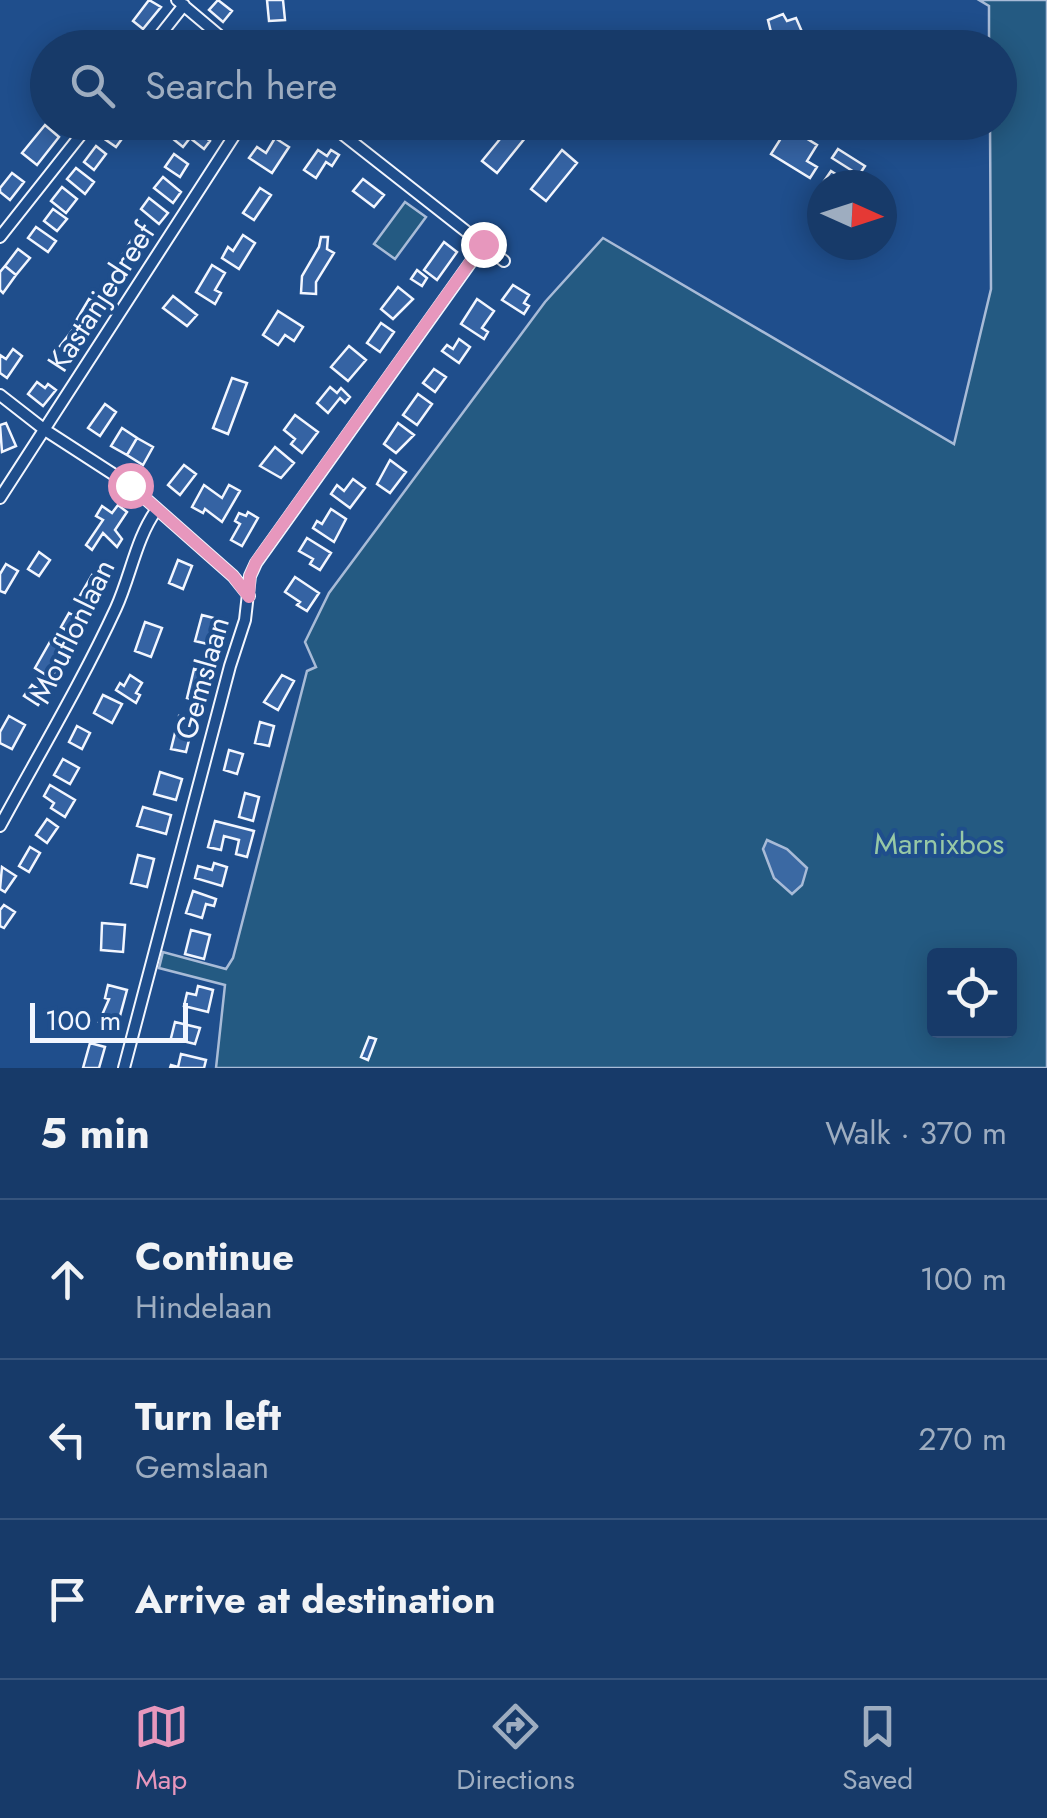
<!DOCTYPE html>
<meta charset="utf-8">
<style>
body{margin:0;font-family:Jost,sans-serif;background:#20416f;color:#f1f3f6}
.controls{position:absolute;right:30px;bottom:30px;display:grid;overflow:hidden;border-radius:10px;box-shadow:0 5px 25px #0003}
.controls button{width:90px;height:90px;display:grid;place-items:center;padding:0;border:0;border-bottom:2px solid #36547d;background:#173a69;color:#f1f3f6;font:50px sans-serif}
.compass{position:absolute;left:807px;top:170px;width:90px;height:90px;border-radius:50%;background:#173a69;box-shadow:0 5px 25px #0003;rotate:93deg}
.scale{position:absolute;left:30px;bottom:25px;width:158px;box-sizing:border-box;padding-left:10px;border:5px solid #f2f6ff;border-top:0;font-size:28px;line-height:35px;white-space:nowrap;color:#f2f6ff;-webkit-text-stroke:8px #1f4e8c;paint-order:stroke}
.stop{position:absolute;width:30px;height:30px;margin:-22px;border:8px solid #e797bd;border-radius:50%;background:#fff}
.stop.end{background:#e797bd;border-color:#fff;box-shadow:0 2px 10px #0008}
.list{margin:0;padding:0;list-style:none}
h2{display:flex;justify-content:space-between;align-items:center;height:130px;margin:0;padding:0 40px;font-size:42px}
h2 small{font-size:32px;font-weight:400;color:#9eadc0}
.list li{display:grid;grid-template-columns:65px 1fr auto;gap:30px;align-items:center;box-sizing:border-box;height:160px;padding:0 40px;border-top:2px solid #36547d}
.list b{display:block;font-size:38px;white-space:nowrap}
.list p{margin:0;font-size:32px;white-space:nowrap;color:#9eadc0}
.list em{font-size:32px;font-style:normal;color:#9eadc0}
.icon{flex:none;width:55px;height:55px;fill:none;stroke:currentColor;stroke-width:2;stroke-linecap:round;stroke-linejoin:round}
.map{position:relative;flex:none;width:1047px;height:1068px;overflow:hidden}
.search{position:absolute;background:#173a69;box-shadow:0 5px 25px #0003;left:30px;right:30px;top:30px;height:110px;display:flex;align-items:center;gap:25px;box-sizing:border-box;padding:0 35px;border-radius:55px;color:#9eadc0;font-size:38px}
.sheet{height:610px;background:#173a69}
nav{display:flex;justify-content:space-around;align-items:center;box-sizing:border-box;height:140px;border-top:2px solid #36547d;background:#173a69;font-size:28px;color:#9eadc0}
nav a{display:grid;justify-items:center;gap:5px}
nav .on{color:#e797bd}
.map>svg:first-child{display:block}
</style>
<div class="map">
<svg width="1047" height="1068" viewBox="0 0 1047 1068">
<rect width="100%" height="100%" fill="#1f4e8c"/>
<!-- green -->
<path fill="#245a82" stroke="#a8bbd7" stroke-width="2.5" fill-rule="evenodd" d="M979,0H1047V1068H216L225,985L159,968L163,952L226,969L233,958L307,671L316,667L305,642L329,593L545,302L603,238L954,444L991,289L990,123L1000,122V48L989,47V6ZM934,956H1010V1030H934Z
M405,202L426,217L395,259L374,244Z"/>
<!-- water -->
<path fill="#3b69a3" stroke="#a8bbd7" stroke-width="2.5" d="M767,840L787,849L807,868L802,885L792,894L774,878L763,849Z"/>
<!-- building -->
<path fill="#3563a3" stroke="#f2f6ff" stroke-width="2.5" d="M149,0L161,7L143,29L133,21Z
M218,0L232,11L223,22L209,10Z
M267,0H283L285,20L269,21Z
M783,14L787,21L796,18L809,48H791L788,42L774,44L768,20Z
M116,36L130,47L129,48H107Z
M176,122H186L210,141L204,149L190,138L183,147L167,134Z
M514,122H538L497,173L482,161Z
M45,125L59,137L37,165L22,153Z
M112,127L124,136L116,147L103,138Z
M788,127L817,145L807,161L817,167L810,178L771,154Z
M275,138L289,147L272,173L249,158L257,147L266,153Z
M96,146L106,154L94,170L84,162Z
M838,149L865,166L859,175L832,158Z
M318,150L327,156L331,150L339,155L332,166L326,162L316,178L304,170Z
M562,150L577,163L546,201L531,189Z
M174,154L188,164L180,177L165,167Z
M76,168L94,182L85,194L67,179Z
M831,171L842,178L837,185H822V201L814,196Z
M12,173L24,182L10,200L0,192V188Z
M163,177L181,192L173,203L154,188Z
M363,179L384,195L374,207L353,191Z
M62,187L77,199L66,213L51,201Z
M260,188L271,195L254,220L243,213Z
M149,198L168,213L159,224L141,209Z
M53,209L67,219L57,231L44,221Z
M36,227L56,241L48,252L28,238Z
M243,235L255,243L239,269L222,258L228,247L233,251Z
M321,237H328L327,249L334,253L316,282V294L301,293L302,276L319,247Z
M131,241L142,247L131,266L120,259Z
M444,242L457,252L437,280L424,270Z
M18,249L30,258L16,275L5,266Z
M212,265L225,273L215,290L221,293L215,304L196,292Z
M5,266L16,275L3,293L0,290V272Z
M417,270L427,278L422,286L411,279Z
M513,285L529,295L524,303L529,306L524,314L502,300Z
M398,287L413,299L393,319L381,309Z
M173,296L197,315L187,326L163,308Z
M89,299L102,306L90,327L77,319Z
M477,299L494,311L482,328L488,332L484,339L461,324Z
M278,311L303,327L294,341L285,335L278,345L263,335Z
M381,323L394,332L380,352L367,343Z
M74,328L83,336L69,354L60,346Z
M459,339L470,347L459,363L442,351L447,345L453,349Z
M349,346L366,360L348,381L331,367Z
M13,349L22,356L7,378L0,373V355L6,359Z
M434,369L446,377L435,392L423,383Z
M232,378L247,383L228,434L213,428Z
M37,382L45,388L48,384L56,390L43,406L28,394Z
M330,387L337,393L341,388L350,397L345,403L340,398L328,413L317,403Z
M418,394L432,404L417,425L403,415Z
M105,404L116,412L100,436L88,428Z
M295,415L318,432L302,453L291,444L295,439L284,430Z
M6,423L16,446L2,452L0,425Z
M398,423L414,435L396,453L384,444Z
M122,428L137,438L127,455L111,446Z
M137,438L153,447L143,465L127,455Z
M275,447L294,463L281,478L260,466Z
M390,460L406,472L390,493L377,484Z
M184,465L196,474L180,495L168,485Z
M353,479L365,488L350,508L331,494L337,485L344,491Z
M204,485L222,498L229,485L240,491L222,522L205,509L203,513L192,507Z
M118,505L127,512L115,530L122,539L117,547L103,533L92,550L86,545L103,520L96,516L102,506L112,513Z
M331,509L346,519L334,542L313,528L317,521L322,524Z
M248,512L258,518L242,546L231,540L240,524L235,521L239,513L246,516Z
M307,538L331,553L320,570L310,564L313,559L299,551Z
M39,552L50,560L39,576L28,569Z
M178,560L192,566L183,589L169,583Z
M6,564L18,571L5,593L0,591V574Z
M92,575L106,584L92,607L78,599Z
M295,577L319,593L307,611L297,605L300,602L285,592Z
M69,613L85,621L76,636L61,627Z
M202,615L225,621L223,629L217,628L212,645L195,641Z
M145,622L162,628L151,657L135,651Z
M51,640L68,650L51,678L35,668Z
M194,669L206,672L199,701L187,698Z
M130,675L142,683L136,693L140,695L136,703L116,690L120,683L124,686Z
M282,675L294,681L278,710L264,702Z
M32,685L45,694L38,705L24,696Z
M103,695L122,704L112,723L94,713Z
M9,716L25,725L12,749L0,743V732Z
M179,716L194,720L190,736L175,733Z
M260,722L274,726L269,746L255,743Z
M77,726L90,733L82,749L69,742Z
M175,733L190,736L186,752L171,749Z
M229,750L243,754L237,774L224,770Z
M63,759L79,768L70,784L54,775Z
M160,772L182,779L176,800L154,794Z
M50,785L75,800L65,817L51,808L54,803L44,796Z
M245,793L259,797L253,821L239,817Z
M143,807L171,815L166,834L137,826Z
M47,819L58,827L47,843L36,835Z
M215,821L254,831L247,857L236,854L239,840L224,836L221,850L208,847Z
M30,847L40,853L29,872L19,866Z
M138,855L154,859L147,887L131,883Z
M214,863L227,867L222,886L195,878L198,866L212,870Z
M2,867L16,876L5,892L0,889Z
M193,891L216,899L214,906L206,904L202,918L186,913Z
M4,905L15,912L4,928L0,926V910Z
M102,923L125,925L123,952L101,950Z
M191,930L210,935L204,959L185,954Z
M108,985L127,990L117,1027L99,1022L109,999L105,998Z
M198,986L213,990L208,1012L184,1006L187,993L196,995Z
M175,1022L200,1028L195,1044L171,1038Z
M369,1037L376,1039L368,1060L361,1057Z
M90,1043L105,1047L99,1068H83Z
M181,1054L206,1060L204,1068H170L171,1065L178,1067Z"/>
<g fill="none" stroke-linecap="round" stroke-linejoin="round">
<!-- minor casing -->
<g stroke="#f2f6ff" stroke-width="14">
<path id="minor" d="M177,0L234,48
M150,48L184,5
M327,122L504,261
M0,237L91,122
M0,395L45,430L130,485L233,576L249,596
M0,498L243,122
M0,826C39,754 82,682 116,608C131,575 136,538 157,509
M124,1068L230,666L245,620L250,576L256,563L483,245"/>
</g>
<!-- minor -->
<use href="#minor" stroke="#1f4e8c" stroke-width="10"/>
</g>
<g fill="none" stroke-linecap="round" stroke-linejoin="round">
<!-- route -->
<path stroke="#e797bd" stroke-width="12" d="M130,485L233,576L249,597L250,576L256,562L483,244"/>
</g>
<g text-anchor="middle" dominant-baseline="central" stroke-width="8" stroke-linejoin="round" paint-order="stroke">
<!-- street labels -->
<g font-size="30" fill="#f2f6ff" stroke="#1f4e8c">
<text transform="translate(101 297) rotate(-57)">Kastanjedreef</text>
<text transform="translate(72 631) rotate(-64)">Mouflonlaan</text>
<text transform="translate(202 678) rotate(-74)">Gemslaan</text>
</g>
<!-- park labels -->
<g font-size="30" fill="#97c8a6" stroke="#1f4e8c">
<text x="939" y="843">Marnixbos</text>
</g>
</g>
</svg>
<div class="controls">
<button><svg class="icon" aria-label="locate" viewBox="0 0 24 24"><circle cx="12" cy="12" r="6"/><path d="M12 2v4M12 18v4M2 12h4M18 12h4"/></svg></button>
</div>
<svg class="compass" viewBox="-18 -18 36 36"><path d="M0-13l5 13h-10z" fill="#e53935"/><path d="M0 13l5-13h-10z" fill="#9eadc0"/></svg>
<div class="scale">100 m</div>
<div class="stop" style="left:130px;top:485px"></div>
<div class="stop end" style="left:483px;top:244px"></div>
<div class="search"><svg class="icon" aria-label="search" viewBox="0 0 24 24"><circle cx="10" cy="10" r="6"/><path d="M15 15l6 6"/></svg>Search here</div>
</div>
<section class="sheet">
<h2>5 min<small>Walk · 370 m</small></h2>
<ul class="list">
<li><svg class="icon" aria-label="ahead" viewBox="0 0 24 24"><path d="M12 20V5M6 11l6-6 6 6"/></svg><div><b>Continue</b><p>Hindelaan</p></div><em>100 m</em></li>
<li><svg class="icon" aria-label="left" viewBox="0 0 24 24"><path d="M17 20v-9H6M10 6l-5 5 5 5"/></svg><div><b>Turn left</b><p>Gemslaan</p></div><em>270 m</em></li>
<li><svg class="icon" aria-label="arrive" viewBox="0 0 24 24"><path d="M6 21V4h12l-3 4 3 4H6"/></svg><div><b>Arrive at destination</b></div></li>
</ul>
</section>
<nav>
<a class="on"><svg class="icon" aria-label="map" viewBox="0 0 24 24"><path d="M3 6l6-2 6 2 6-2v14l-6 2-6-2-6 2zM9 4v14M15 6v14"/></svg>Map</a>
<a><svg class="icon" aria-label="directions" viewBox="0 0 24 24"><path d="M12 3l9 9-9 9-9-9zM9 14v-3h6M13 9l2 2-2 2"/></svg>Directions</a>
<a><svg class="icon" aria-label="saved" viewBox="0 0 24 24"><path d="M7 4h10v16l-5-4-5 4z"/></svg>Saved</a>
</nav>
